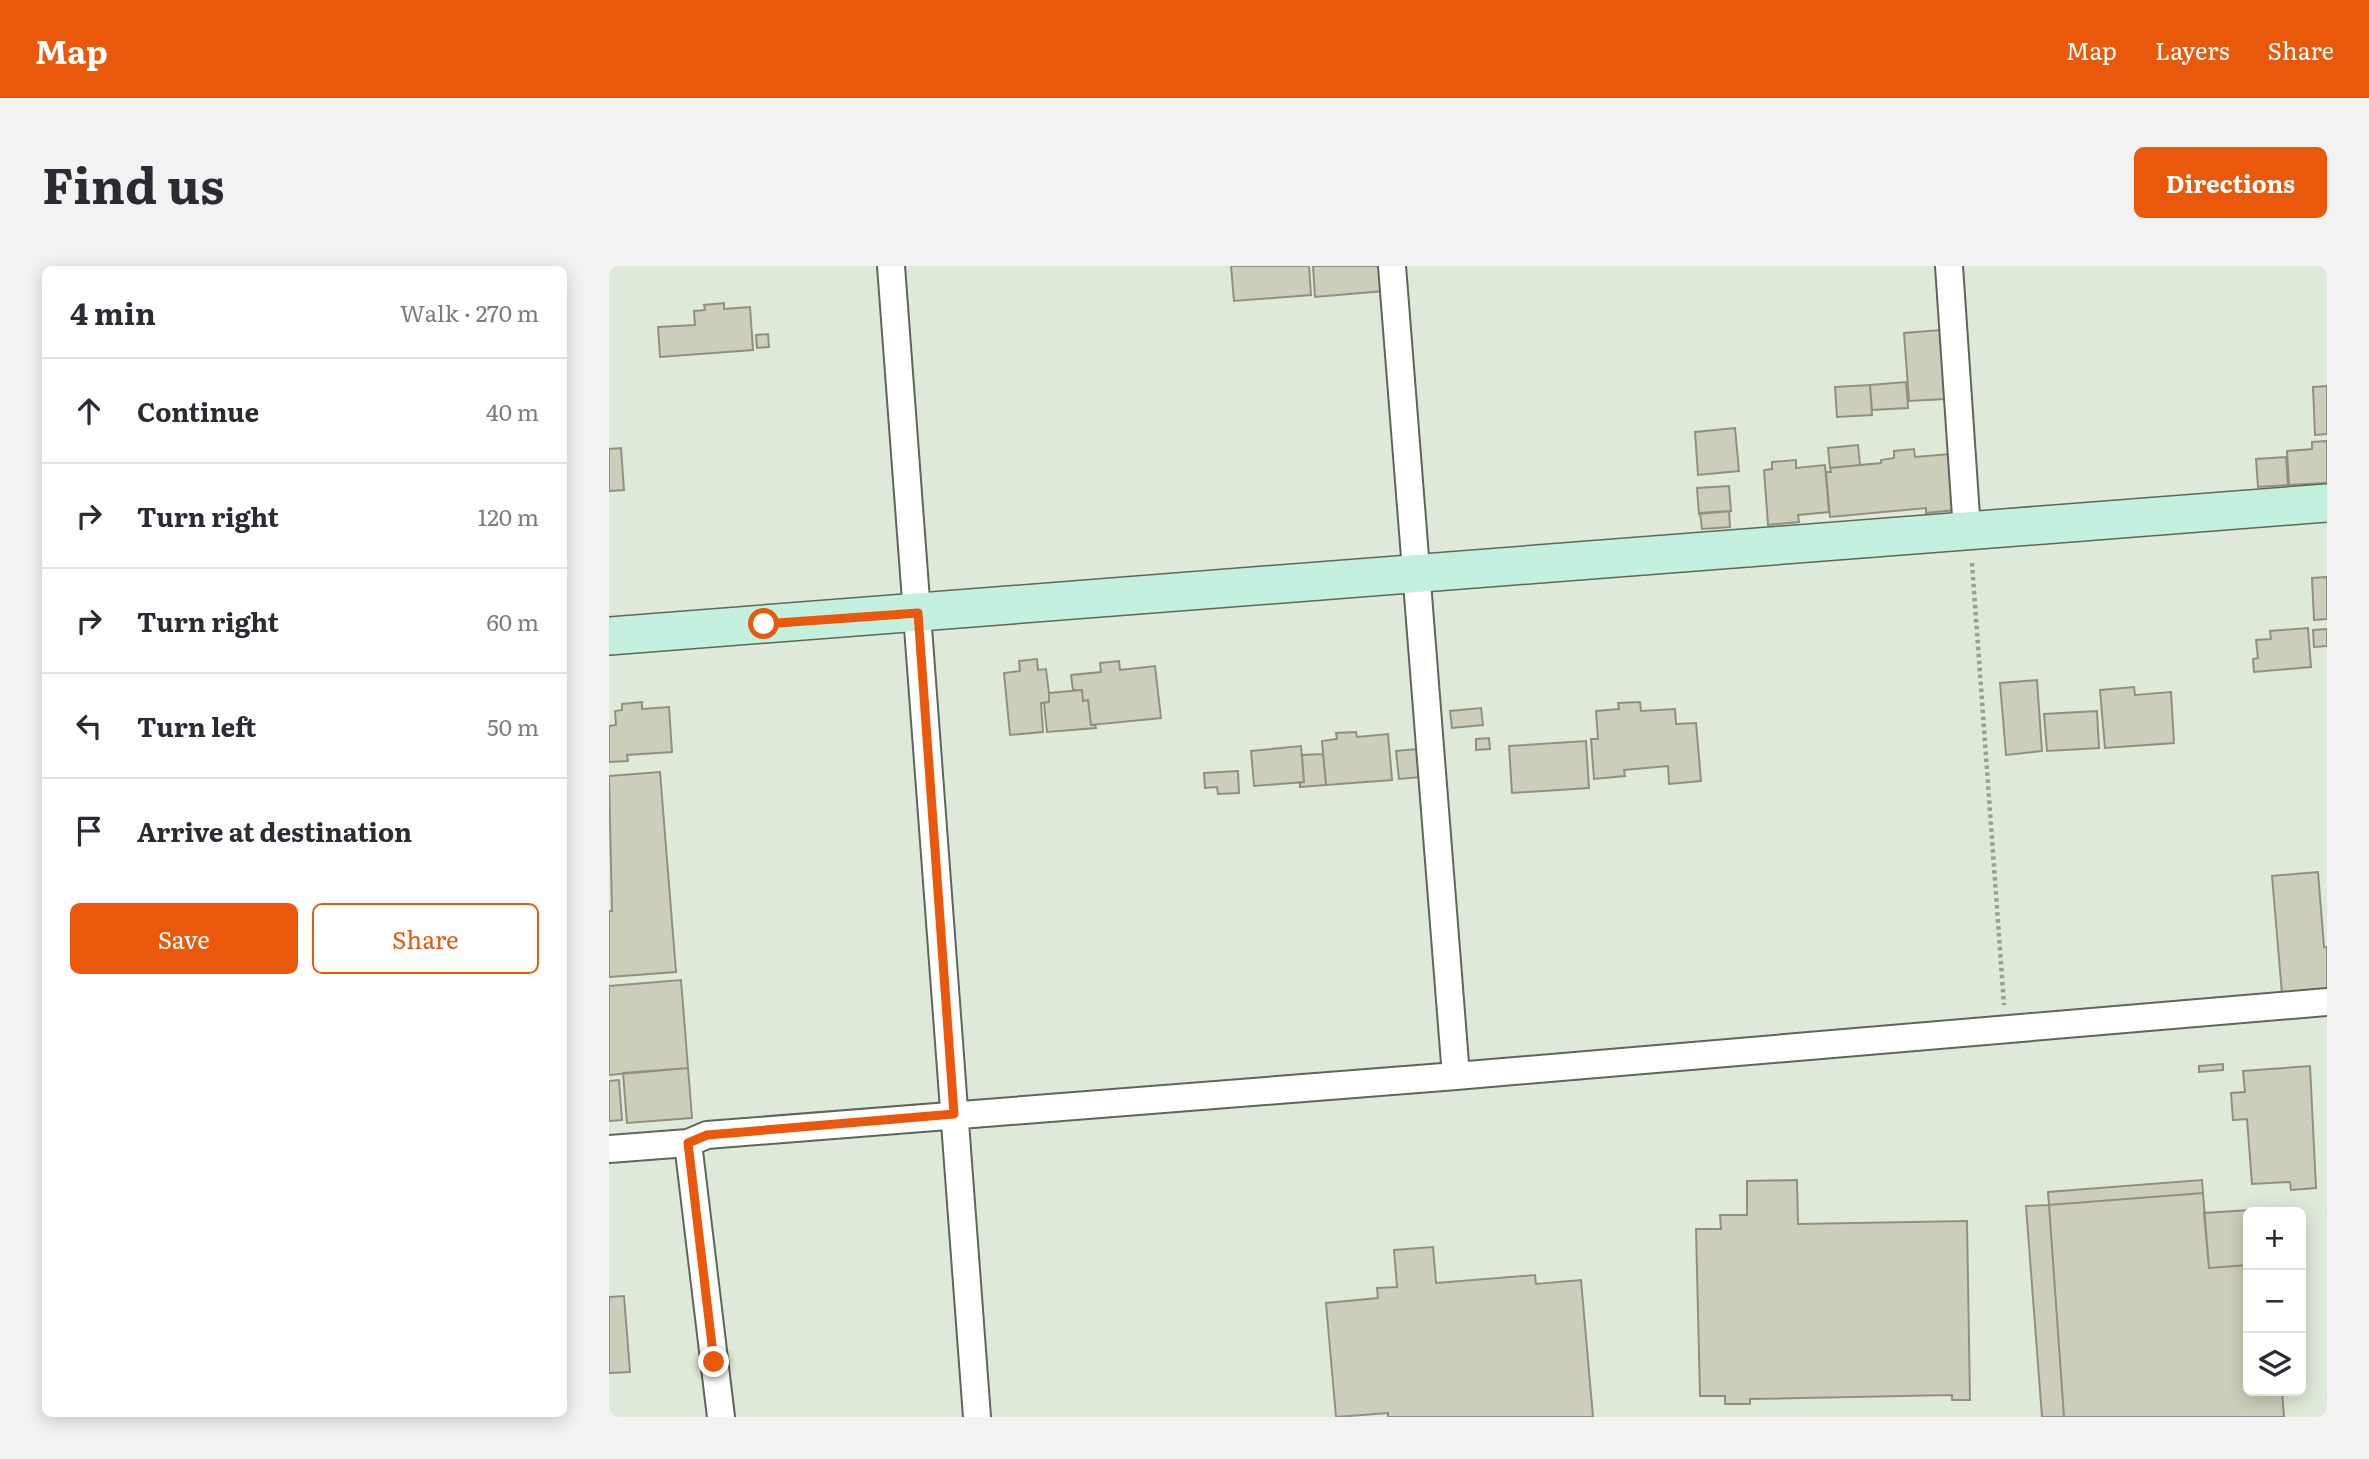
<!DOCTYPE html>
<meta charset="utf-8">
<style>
body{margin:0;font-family:Literata,serif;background:#f2f2f3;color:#2b2b33}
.controls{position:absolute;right:21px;bottom:21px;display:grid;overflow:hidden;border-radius:10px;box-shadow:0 4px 18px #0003}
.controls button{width:63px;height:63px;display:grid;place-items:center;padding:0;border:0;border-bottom:2px solid #e1e1e2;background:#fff;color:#2b2b33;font:35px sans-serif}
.stop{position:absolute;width:21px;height:21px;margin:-16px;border:5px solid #ea580c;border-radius:50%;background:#fff}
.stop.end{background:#ea580c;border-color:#fff;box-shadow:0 2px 7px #0008}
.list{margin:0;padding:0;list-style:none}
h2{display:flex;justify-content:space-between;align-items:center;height:91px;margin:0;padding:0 28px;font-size:30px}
h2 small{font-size:23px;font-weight:400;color:#7c7c81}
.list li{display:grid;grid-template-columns:46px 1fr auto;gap:21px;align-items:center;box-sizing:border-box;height:105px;padding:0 28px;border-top:2px solid #e1e1e2}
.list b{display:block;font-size:26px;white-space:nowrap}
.list em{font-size:23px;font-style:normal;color:#7c7c81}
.actions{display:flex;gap:14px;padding:21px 28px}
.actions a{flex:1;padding:16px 0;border:2px solid #ea580c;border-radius:10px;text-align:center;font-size:24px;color:#ea580c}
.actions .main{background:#ea580c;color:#fff}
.icon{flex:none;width:38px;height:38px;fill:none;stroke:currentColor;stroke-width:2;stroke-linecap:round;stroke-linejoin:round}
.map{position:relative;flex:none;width:1718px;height:1151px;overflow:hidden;border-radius:10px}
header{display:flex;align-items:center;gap:42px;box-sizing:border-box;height:98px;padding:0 35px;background:#ea580c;color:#fff}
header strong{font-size:33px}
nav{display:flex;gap:38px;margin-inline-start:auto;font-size:24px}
.intro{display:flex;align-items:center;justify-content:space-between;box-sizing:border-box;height:168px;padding:0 42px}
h1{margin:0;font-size:49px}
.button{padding:18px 32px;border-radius:10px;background:#ea580c;color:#fff;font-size:24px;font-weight:700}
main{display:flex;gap:42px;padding:0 42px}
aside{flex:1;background:#fff;border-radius:10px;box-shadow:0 4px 18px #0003}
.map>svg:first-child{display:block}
</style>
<header>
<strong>Map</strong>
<nav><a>Map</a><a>Layers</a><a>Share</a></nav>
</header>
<div class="intro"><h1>Find us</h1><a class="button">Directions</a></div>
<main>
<aside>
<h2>4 min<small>Walk · 270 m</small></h2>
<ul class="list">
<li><svg class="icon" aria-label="ahead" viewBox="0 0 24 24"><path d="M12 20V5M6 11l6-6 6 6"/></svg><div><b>Continue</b></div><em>40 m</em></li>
<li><svg class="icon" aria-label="right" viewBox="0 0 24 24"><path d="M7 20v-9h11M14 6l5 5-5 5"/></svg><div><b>Turn right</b></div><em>120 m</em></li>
<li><svg class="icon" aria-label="right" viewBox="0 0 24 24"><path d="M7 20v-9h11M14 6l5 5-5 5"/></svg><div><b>Turn right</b></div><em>60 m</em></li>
<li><svg class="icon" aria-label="left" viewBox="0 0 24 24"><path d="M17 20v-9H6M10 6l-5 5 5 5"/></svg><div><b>Turn left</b></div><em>50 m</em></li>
<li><svg class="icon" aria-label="arrive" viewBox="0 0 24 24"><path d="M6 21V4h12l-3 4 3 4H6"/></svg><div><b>Arrive at destination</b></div></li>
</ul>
<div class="actions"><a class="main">Save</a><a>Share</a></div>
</aside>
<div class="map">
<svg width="1718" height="1151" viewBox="0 0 1718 1151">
<rect width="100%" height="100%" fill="#dfe9d9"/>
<!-- building -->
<path fill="#cdcdbc" stroke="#919080" stroke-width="2" d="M622,0H700L702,29L625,35Z
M704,0H773L775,25L706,31Z
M115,37V43L141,41L144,84L51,91L49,61L86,59L85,45L96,44L95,39Z
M1332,64L1336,133L1300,135L1295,67Z
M159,68L160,81L148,82L147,69Z
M1297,116L1299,142L1263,144L1261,119Z
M1261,119L1263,149L1228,151L1226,121Z
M1718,120V168L1706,169L1704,121Z
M1126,162L1130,205L1089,209L1086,166Z
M1718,175V217L1680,219L1678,185L1703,183V176Z
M1249,179L1251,199L1221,202L1219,182Z
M12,182L15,224L0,225V183Z
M1305,183L1306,191L1341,188L1347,244L1317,247V242L1221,251L1217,206H1222L1221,202L1272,197V194L1285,192V185Z
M1677,191L1679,219L1649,221L1647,193Z
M1187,194V202L1216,199L1220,246L1189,249L1190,256L1159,259L1155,204L1163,203V196Z
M1120,220L1122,245L1090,248L1088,222Z
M1120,245L1121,261L1093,263L1091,247Z
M1718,311V353L1705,354L1703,312Z
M1699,362L1702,401L1645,406L1644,393L1649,392L1647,374L1662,373L1661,365Z
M1718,363V380L1705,381L1704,364Z
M428,393L429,404L437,403L440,427V436L432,437L434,466L401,469L395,407L411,405L410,395Z
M510,395L511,404L546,400L552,452L482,459L479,434L474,435L473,424H464L462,409L492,406L491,397Z
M1428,414L1433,485L1397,489L1391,417Z
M1525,421L1526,429L1562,426L1565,477L1496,482L1491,424Z
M473,424L474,435L479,434L482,459H486L487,462L438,466L435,437L440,436V427Z
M33,436V443L60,441L63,486L18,489L19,495L0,496V460L7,459L6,445L13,444V438Z
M1031,436L1032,445L1066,443L1067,458L1087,457L1092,515L1060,518L1059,500L1015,504L1016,510L985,513L982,473H989L987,445L1010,443L1009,437Z
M872,442L874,459L843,462L841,445Z
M1488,445L1490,482L1438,485L1435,448Z
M747,466L748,471L779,468L783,514L717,519L713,475L728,473L727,467Z
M880,472L881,483L867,484V473Z
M977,475L980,522L903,527L900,480Z
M692,480L695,516L645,520L642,485Z
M808,483L811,511L790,513L787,485Z
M714,488L717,519L691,521V517L695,516L693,489Z
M629,505L630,527L609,528L608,521L596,522L595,507Z
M51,506L67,706L0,711V645H3L0,510Z
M1709,606L1715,681H1718V724L1673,728L1663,610Z
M72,714L79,802L0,809V720Z
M1614,798V804L1590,806V800Z
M1701,800L1707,922L1682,924L1681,916L1643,918L1638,853L1624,854L1622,827L1636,826L1634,805Z
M79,802L83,852L18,857L14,807Z
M10,814L13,854L0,855V815Z
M1188,914L1189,958L1358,955L1361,1134H1343V1129L1141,1133V1138H1116V1130H1091L1087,963H1112L1111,949H1138V915Z
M1593,914L1594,927L1440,939L1439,926Z
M1594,927L1600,1002L1639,999V1125H1673L1675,1151H1455L1440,939Z
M1440,939L1455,1151H1433L1417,940Z
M1656,943V946H1639V999L1600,1002L1595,947Z
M824,981L827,1017L926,1009L927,1018L972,1014L984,1151H779V1147L727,1151L717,1037L769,1032L768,1022L788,1021L785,984Z
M15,1030L21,1106L0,1107V1031Z"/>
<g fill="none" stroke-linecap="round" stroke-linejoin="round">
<!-- street casing -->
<g stroke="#5e6659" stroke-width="30">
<path id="street" d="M282,0L368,1151
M783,0L847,810
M1340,0L1358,265
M79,877L112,1151
M0,883L79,877L98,869L847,810L1718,736"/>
</g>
<!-- secondary casing -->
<g stroke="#5e6659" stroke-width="40">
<path id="secondary" d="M0,370L1718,237"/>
</g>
<!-- path -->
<path stroke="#98a094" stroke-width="4.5" stroke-dasharray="3.5 3.5" stroke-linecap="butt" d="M1363,297L1395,739"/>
<!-- street -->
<use href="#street" stroke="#fff" stroke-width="26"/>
<!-- secondary -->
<use href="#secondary" stroke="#c2efde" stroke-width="37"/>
</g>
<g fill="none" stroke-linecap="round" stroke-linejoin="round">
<!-- route -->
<path stroke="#ea580c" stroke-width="9" d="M105,1096L79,877L98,869L345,848L309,347L155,358"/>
</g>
</svg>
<div class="controls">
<button>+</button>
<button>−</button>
<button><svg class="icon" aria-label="layers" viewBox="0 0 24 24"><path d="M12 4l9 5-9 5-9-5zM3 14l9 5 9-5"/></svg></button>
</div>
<div class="stop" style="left:155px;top:358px"></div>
<div class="stop end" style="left:105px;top:1096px"></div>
</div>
</main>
